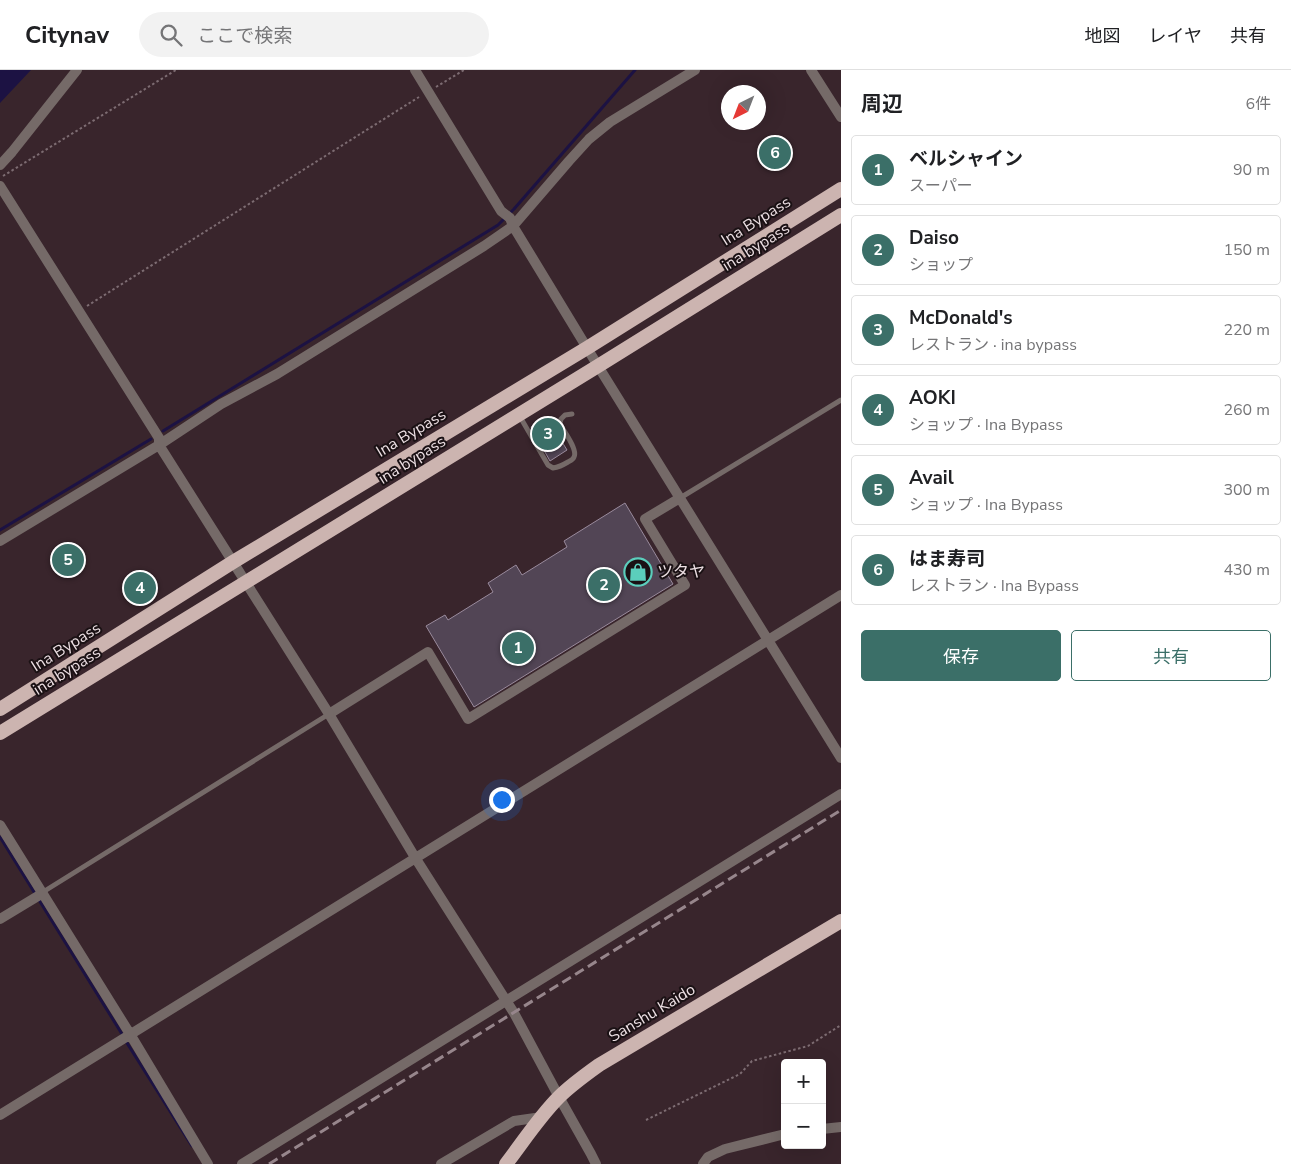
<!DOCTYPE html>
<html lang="ja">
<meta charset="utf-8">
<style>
body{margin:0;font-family:"Nunito Sans","Noto Sans JP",sans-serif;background:#f2f2f2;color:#202124}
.controls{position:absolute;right:15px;bottom:15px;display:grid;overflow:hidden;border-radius:5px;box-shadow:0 5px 20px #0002}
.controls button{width:45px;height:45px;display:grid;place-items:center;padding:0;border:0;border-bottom:1px solid #e0e0e0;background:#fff;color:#202124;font:25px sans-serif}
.compass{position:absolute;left:721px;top:15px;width:45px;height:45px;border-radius:50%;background:#fff;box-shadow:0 5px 20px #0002;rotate:222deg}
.you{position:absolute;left:501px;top:729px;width:18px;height:18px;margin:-12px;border:4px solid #fff;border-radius:50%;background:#1a73e8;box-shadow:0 0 0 8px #1a73e833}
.badge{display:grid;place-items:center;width:32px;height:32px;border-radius:50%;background:#3b6f68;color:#fff;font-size:16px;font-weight:700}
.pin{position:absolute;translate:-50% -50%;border:2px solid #fff;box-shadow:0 1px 5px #0006}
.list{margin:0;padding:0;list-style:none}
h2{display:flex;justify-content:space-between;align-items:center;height:65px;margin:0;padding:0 20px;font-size:21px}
h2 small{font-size:16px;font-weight:400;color:#757577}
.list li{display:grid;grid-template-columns:32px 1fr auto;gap:15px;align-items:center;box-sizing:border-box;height:70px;margin:0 10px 10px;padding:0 10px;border:1px solid #e0e0e0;border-radius:5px}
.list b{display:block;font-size:19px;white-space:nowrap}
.list p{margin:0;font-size:16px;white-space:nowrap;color:#757577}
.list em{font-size:16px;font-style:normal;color:#757577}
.actions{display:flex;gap:10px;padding:15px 20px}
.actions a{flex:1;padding:11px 0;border:1px solid #3b6f68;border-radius:5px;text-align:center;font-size:18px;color:#3b6f68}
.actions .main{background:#3b6f68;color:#fff}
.icon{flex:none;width:28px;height:28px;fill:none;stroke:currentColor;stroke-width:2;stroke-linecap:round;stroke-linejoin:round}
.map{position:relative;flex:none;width:841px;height:1094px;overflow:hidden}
header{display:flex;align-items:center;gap:30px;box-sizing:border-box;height:70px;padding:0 25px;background:#fff;border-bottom:1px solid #e0e0e0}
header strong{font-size:24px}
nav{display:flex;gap:28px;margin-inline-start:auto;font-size:18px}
.search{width:350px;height:45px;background:#f2f2f2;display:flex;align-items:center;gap:12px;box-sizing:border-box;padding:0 18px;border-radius:28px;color:#757577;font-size:19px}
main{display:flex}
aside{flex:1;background:#fff}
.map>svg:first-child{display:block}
</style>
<header>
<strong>Citynav</strong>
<div class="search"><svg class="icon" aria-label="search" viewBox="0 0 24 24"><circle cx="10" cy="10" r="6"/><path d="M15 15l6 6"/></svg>ここで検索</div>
<nav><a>地図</a><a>レイヤ</a><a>共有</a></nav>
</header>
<main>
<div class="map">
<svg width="841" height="1094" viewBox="0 0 841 1094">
<rect width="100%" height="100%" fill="#39252c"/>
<!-- water -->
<path fill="#1c1243" d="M0,0H31L0,33Z"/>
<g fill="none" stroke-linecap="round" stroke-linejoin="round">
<!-- stream -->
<path stroke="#1c1243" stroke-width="3" d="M163,361L498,155L514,139L635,0
M0,460L151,369
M0,767L122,964
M127,973L192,1076"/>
</g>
<!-- building -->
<path fill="#524555" stroke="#9a8b9d" d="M547,347L567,380L550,391L531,357Z
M625,433L673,514L474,637L426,556L445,545L448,550L493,522L488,513L516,495L522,505L567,477L564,471Z"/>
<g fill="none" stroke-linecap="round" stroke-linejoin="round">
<!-- path -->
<path stroke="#7d6c72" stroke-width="2" stroke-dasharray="2.5 2.5" stroke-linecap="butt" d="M436,17L464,0
M3,106L176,0
M87,236L419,27
M646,1050L740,1004L752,991L808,976L841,955"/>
<!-- service -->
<path stroke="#756a68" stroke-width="5" d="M519,345L548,395L553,398C559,397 563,395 568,392C570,391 573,390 574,387C578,380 564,361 560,354L561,349L565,345L572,344
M680,428L841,330
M43,822L329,644"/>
<!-- minor -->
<path stroke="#756a68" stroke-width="10" d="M415,0L501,141L510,148L513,156L598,296L841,688
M811,0L841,47
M0,95L12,82L77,0
M0,116L159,368V375L233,492
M0,471L159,375L221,334L277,304L484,176L513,156L569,91L589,69L610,52L695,0
M0,755L130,964L208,1094
M0,849L43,823
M0,1045L841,525
M822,1059L841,1057
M242,1094L841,724
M441,1094L514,1051L542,1047
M596,1094L591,1084L559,1027L514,943L416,789L329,644L428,582L468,649L685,515L645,449L680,428
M703,1094L708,1087L725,1079L785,1064"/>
<!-- tertiary -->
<path stroke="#756a68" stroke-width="10" d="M233,492L329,644"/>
<!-- trunk -->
<path stroke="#ccb4b0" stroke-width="14" d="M0,639L233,492L587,278L841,119
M0,663L598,296L841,145
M506,1094C523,1072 539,1047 559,1027C571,1015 585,1005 599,995L841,851"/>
<!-- rail -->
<path stroke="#97868c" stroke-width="3" stroke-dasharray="10 5" stroke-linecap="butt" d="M269,1094L841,740"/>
</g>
<!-- icons -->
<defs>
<g id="shop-ring" transform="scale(1.4375)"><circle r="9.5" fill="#1a1114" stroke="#5bcebc" stroke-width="1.5"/><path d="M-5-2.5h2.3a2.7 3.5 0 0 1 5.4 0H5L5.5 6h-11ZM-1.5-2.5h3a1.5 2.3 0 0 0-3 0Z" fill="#5bcebc"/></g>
</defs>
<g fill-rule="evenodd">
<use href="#shop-ring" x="638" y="502"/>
</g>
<g text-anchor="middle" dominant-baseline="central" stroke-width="4" stroke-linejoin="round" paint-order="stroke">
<!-- street labels -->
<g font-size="16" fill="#ecdfe3" stroke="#1a1114">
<text transform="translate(756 151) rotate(-32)">Ina Bypass</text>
<text transform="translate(756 177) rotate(-32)">ina bypass</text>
<text transform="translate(411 363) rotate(-31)">Ina Bypass</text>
<text transform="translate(412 390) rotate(-32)">ina bypass</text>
<text transform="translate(66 577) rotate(-32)">Ina Bypass</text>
<text transform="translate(67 601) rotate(-32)">ina bypass</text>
<text transform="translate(652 943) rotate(-31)">Sanshu Kaido</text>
</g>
<!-- poi labels -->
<g font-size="16" fill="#ecdfe3" stroke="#1a1114" text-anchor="start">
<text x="657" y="502">ツタヤ</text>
</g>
</g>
</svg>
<div class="controls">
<button>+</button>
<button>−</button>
</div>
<svg class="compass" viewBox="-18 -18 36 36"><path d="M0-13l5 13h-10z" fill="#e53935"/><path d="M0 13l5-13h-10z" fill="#757577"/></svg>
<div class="you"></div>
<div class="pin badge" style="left:518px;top:578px">1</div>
<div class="pin badge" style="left:604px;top:515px">2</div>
<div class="pin badge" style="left:548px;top:364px">3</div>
<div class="pin badge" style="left:140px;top:518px">4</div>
<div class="pin badge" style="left:68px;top:490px">5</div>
<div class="pin badge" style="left:775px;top:83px">6</div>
</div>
<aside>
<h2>周辺<small>6件</small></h2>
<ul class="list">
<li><span class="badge">1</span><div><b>ベルシャイン</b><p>スーパー</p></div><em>90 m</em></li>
<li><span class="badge">2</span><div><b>Daiso</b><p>ショップ</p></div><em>150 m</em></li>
<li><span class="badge">3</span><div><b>McDonald's</b><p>レストラン · ina bypass</p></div><em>220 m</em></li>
<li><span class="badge">4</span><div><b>AOKI</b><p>ショップ · Ina Bypass</p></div><em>260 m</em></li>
<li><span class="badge">5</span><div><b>Avail</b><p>ショップ · Ina Bypass</p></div><em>300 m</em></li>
<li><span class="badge">6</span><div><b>はま寿司</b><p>レストラン · Ina Bypass</p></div><em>430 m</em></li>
</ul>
<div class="actions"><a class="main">保存</a><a>共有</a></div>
</aside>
</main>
